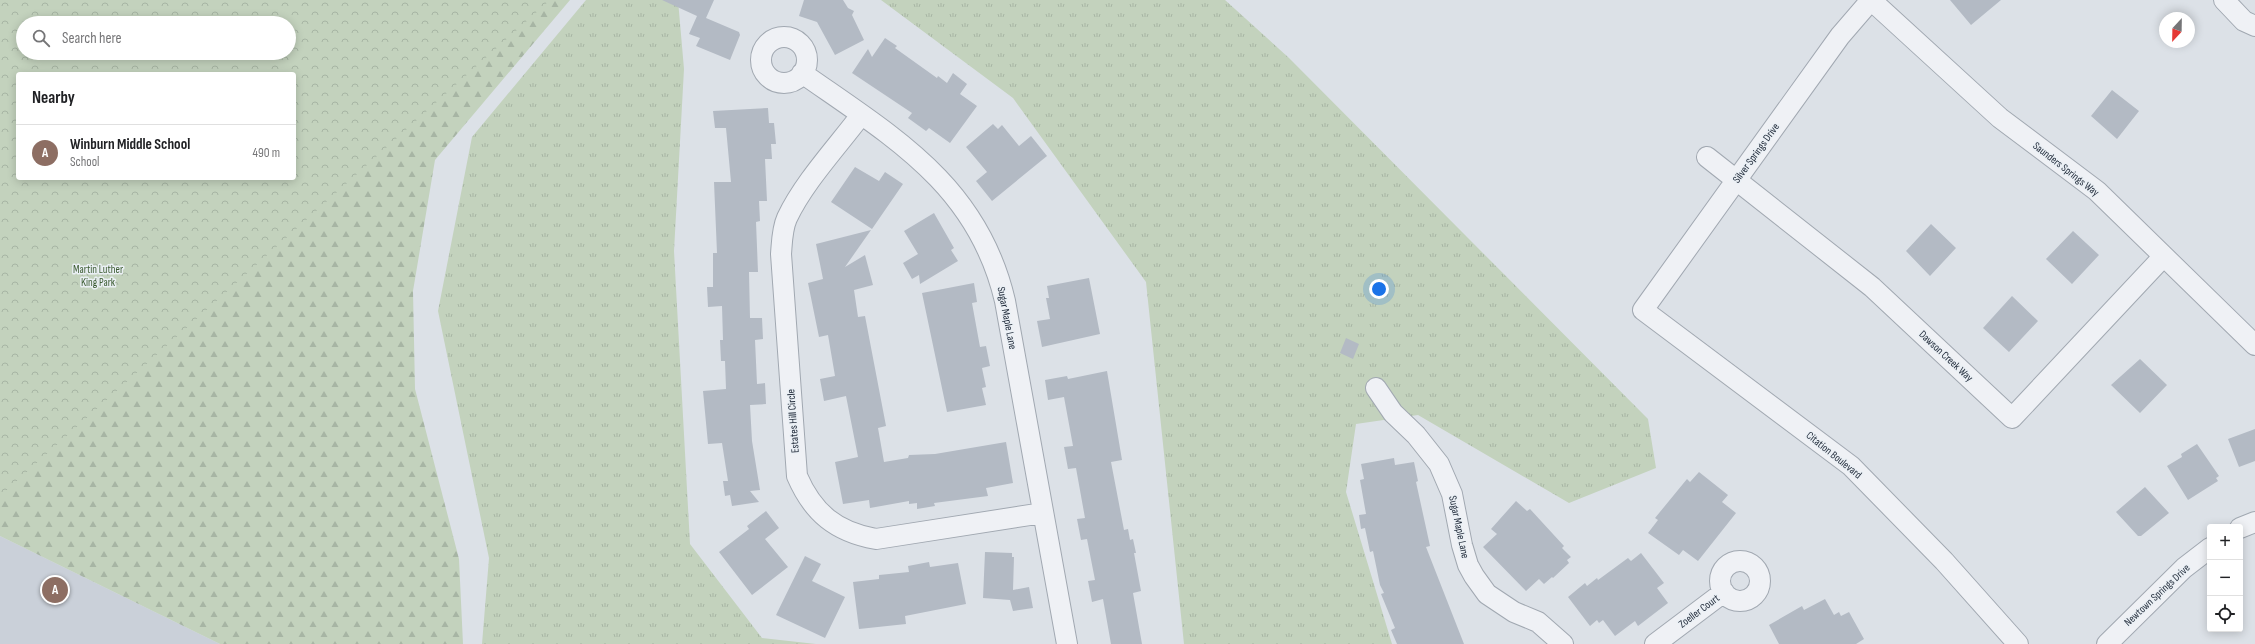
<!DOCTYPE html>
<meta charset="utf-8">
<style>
body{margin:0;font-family:"Sofia Sans Condensed",sans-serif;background:#f2f2f2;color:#202124}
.controls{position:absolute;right:12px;bottom:12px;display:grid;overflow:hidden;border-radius:4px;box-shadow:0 2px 10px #0003}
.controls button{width:36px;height:36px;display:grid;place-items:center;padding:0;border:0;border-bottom:1px solid #e0e0e0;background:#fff;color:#202124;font:20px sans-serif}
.compass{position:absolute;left:2159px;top:12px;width:36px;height:36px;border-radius:50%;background:#fff;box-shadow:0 2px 10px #0003;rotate:202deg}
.you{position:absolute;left:1379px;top:289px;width:14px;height:14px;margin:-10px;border:3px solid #fff;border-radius:50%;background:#1a73e8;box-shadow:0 0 0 6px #1a73e833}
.badge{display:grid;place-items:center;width:26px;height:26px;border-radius:50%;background:#1a73e8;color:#fff;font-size:13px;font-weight:700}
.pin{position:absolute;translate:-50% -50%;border:2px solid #fff;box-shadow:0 1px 4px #0006}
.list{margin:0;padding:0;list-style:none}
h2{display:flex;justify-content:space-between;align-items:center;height:52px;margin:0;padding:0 16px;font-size:17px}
h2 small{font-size:13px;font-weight:400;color:#757577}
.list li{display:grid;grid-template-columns:26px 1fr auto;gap:12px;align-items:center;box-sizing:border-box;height:56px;padding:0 16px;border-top:1px solid #e0e0e0}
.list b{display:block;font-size:15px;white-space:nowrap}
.list p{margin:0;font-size:13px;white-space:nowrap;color:#757577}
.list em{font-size:13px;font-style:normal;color:#757577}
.icon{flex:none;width:22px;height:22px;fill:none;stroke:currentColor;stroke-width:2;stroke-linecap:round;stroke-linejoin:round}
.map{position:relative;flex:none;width:2255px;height:644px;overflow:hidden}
.search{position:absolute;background:#fff;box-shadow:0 2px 10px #0003;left:16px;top:16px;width:280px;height:44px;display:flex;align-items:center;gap:10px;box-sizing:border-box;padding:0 14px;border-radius:22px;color:#757577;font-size:15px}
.panel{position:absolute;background:#fff;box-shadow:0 2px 10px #0003;left:16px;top:72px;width:280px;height:108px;border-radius:4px}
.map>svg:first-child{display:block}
</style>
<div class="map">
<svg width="2255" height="644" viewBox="0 0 2255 644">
<defs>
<pattern id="grass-tufts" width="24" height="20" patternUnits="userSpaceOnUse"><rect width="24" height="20" fill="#c3d2bd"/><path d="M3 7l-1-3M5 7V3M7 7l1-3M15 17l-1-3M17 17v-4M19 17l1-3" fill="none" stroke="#a7b5a4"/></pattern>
<pattern id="forest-firs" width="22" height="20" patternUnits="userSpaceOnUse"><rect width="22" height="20" fill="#c3d2bd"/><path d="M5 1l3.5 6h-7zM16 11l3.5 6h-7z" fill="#a7b5a4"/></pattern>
<pattern id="park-crowns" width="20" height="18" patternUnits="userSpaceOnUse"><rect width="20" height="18" fill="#c3d2bd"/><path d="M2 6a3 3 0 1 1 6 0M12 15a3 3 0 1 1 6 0" fill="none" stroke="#a7b5a4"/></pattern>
</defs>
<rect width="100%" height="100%" fill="#dce1e7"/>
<!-- built -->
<path fill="#cad0d9" d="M0,536L220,644H0Z"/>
<!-- grass -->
<path fill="url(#grass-tufts)" d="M586,0H678L684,69L674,251L690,544L762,638L816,644H482L489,558L438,311L472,137Z
M881,0H1225L1289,58L1648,419L1656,468L1569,503L1418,415L1356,424L1346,492L1392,644H1184L1146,282L1013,98Z"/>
<!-- forest -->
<path fill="url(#forest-firs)" d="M0,0H570L435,160L413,291L415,389L459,559L463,644H220L0,536V164L12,188L294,178V74L289,53V23H23Z"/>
<!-- park -->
<path fill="url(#park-crowns)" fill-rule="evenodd" d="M0,0H550L0,496ZM23,23H289V53H23ZM18,74H294V178H18Z"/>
<!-- building -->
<path fill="#b3bac4" d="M662,0H714L706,18L739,32L740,35L730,60L696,46L700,38L689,34L697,16Z
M804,0H843L848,8L854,11L852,15L864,40L835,55L817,22L799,16Z
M1950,0H2001L1971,25Z
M885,38L897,46L895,48L937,78L938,76L947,83L953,73L967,84L960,94L977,106L950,143L929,128L926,131L908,118L912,113L852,73L868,49L872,57Z
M2112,90L2139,111L2117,139L2091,116Z
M768,108L769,123H774L776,144H771L772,159H765L767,201H759L760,221L756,222L758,272H749L750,318H762L763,339L755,340L757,384L765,383L766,404L750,405L752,441L760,490L750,491L759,502L732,506L730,495L725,496L723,481H728L722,443L708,444L703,391L726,389L725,361H721L720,340H723L722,306L708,307L707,287H713V253H717L714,182H731L726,128H715L713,111Z
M993,124L998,129L1002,125L1019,146L1031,136L1047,156L992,201L976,181L987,172L966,147Z
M855,167L879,181L885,172L903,184L872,229L831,202Z
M934,213L954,248L951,250L958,261L920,284L919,275L912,279L903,263L918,254L904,231Z
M1931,224L1956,248L1930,276L1906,251Z
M871,230L845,267L865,255L873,285L854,290L858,317L865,316L886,426L878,428L884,462L908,458L909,455L935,454L1006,442L1013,483L986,488L988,496L934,503L935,506L917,509V503L909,504V501L870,508L869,500L843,504L835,462L858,457L846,396L824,401L820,379L835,376L828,335L819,337L808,283L823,279L816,244Z
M2073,231L2099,255L2072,284L2046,259Z
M1089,278L1100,334L1042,347L1037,321L1050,319L1046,298H1049L1047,286Z
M974,283L977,302L972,303L980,347L986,346L990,366L982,368L986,387L982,388L986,405L947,412L922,293Z
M2012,296L2038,321L2009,352L1983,328Z
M1346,338L1359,344L1353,359L1340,353Z
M2140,359L2167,385L2140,413L2111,385Z
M1107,371L1122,460L1111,462L1124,530L1128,529L1130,540L1133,539L1136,553H1134L1141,591L1133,593L1142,644H1111L1103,599L1092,602L1088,581L1095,580L1087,539L1081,540L1077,519L1085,518L1076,468L1068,469L1064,447L1073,446L1064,397L1048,400L1045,380L1067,376L1068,379Z
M2255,429V461L2239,467L2228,439Z
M2197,444L2219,476L2216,478L2218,481L2188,500L2167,466L2182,457L2181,454Z
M1394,458L1395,465L1414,462L1418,481L1416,482L1430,546L1426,547L1464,644H1397L1391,630L1395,628L1381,594L1384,593L1380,585L1373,551L1370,552L1365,528L1361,529L1359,515L1366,514L1360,480L1364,479L1361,464Z
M1699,472L1728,495L1722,502L1736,513L1698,561L1683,550L1679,555L1648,533L1658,520L1655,518L1687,479L1690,482Z
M2145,487L2169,513L2141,536H2138L2116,512Z
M1516,501L1527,511L1530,509L1564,546L1562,548L1571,557L1567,560L1569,563L1553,578L1552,577L1544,584L1539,579L1526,591L1483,547L1497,534L1491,529Z
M766,511L779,528L765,539L788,567L752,595L719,552L749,529L747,526Z
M985,552L1012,553V557H1014L1013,590L1029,587L1033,608L1013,611L1010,600L983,598Z
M1641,553L1664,583L1657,588L1668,603L1638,626L1635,621L1615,636L1603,620L1599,623L1597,620L1590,626L1568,597L1585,583L1587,586L1597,578L1598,580L1628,558L1631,561Z
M805,556L821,564L812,581L845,597L825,638L776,615Z
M929,562L930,567L958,563L966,604L905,616L906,624L859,629L853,582L879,579V575L909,572L908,566Z
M1825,599L1834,615L1839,612L1841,616L1849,612L1864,639L1856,644H1779L1769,625L1802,606L1804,610Z"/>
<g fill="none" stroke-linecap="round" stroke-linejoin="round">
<!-- street casing -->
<g stroke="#a1a8b1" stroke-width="22">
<path id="street" d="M1871,0L1840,36L1643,310L1851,466L1944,561L2018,644
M1871,0L2000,118L2097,191L2255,345
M2224,0L2244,21L2255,26
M761 60a23 23 0 1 1 46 0a23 23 0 1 1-46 0Z
M802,73C893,137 978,185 1005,301L1067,644
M861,115C837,147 804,182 787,218C782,229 782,242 781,254L797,476C813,513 836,532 876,539L1043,513
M1707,157L1872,287L2012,418L2163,257
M1376,388L1393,413L1416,435L1439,464L1452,494L1462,545L1468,565L1474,576L1487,594L1514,612L1538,622L1563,644
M2240,528L2255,522
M1720 581a20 20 0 1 1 40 0a20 20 0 1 1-40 0Z
M1655,644L1724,592
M2107,644L2184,568L2210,548"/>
</g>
<!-- street -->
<use href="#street" stroke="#eff1f5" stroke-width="20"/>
</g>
<g text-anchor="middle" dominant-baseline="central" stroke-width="3" stroke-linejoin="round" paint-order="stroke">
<!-- street labels -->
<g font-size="11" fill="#252f3e" stroke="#ebf0f5">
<text transform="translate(1756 153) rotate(-54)">Silver Springs Drive</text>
<text transform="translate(2066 169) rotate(38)">Saunders Springs Way</text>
<text transform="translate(1007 318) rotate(79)">Sugar Maple Lane</text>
<text transform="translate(1946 356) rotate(43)">Dawson Creek Way</text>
<text transform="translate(793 421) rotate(-94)">Estates Hill Circle</text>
<text transform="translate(1834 455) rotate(39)">Citation Boulevard</text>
<text transform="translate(1459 527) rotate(78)">Sugar Maple Lane</text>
<text transform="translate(2157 595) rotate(-43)">Newtown Springs Drive</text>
<text transform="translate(1699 611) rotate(-37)">Zoeller Court</text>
</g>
<!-- park labels -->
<g font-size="11" fill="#3b5b31" stroke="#ebf0f5">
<text x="98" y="269">Martin Luther<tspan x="98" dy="13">King Park</tspan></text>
</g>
</g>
</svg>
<div class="controls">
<button>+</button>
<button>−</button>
<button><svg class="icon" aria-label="locate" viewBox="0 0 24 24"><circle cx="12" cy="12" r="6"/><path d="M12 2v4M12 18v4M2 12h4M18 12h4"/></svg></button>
</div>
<svg class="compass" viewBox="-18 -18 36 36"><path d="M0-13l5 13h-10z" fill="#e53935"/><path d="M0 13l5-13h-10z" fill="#757577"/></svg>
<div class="you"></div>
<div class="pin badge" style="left:55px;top:590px;background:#8d6e63">A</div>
<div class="search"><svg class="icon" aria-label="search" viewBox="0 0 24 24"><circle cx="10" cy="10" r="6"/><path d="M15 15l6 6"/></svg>Search here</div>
<section class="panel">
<h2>Nearby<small></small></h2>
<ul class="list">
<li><span class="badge" style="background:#8d6e63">A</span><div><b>Winburn Middle School</b><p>School</p></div><em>490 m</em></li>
</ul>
</section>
</div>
